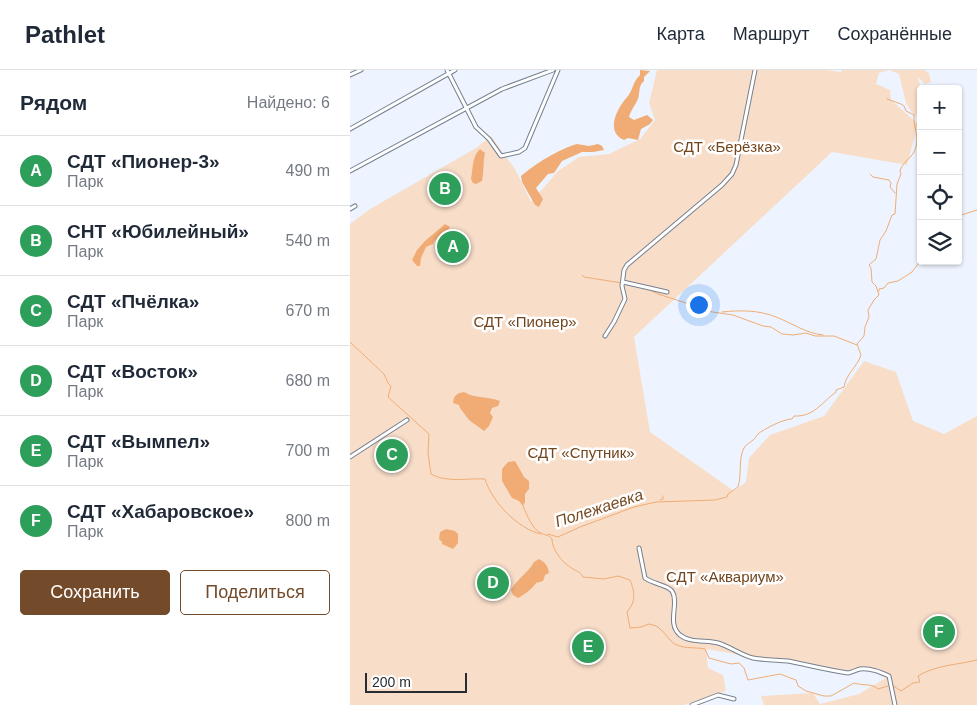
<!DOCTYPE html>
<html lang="ru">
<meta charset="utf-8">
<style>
body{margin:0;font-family:Arial,sans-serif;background:#f6f6f7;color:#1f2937}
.controls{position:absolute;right:15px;top:15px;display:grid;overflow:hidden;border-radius:5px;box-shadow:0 1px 4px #0004}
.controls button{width:45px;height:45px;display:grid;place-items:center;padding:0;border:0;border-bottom:1px solid #e0e1e3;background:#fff;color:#1f2937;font:25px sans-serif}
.scale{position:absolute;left:15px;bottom:12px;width:102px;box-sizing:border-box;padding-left:5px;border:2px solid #272c32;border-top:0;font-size:14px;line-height:18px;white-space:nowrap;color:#272c32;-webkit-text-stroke:4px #fff;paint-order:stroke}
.you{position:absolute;left:348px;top:234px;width:18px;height:18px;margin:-12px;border:4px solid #fff;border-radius:50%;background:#1a73e8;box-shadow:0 0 0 8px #1a73e833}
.badge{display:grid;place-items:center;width:32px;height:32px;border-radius:50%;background:#734b2a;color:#fff;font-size:16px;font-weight:700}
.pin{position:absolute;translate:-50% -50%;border:2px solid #fff;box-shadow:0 1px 5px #0006}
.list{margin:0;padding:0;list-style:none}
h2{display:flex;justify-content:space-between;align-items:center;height:65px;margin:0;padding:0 20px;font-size:21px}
h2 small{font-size:16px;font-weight:400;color:#747a83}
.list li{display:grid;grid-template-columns:32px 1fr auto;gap:15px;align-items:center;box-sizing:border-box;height:70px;padding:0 20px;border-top:1px solid #e0e1e3}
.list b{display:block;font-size:19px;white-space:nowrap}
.list p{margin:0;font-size:16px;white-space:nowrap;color:#747a83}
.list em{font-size:16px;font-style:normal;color:#747a83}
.actions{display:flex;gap:10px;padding:15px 20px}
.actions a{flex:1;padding:11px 0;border:1px solid #734b2a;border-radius:5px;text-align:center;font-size:18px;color:#734b2a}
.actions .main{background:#734b2a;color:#fff}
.icon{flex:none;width:28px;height:28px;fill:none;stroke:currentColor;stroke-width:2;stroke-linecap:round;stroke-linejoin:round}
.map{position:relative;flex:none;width:627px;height:635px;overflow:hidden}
header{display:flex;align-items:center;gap:30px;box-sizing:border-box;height:70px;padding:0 25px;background:#fff;border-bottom:1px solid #e0e1e3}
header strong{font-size:24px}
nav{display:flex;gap:28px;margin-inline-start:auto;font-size:18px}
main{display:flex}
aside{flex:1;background:#fff}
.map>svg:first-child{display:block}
</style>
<header>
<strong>Pathlet</strong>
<nav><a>Карта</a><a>Маршрут</a><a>Сохранённые</a></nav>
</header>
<main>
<aside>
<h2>Рядом<small>Найдено: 6</small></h2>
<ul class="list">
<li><span class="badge" style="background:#2e9e5b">A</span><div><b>СДТ «Пионер-3»</b><p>Парк</p></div><em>490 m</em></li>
<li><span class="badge" style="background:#2e9e5b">B</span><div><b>СНТ «Юбилейный»</b><p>Парк</p></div><em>540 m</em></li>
<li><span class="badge" style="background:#2e9e5b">C</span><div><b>СДТ «Пчёлка»</b><p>Парк</p></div><em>670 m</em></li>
<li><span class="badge" style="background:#2e9e5b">D</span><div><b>СДТ «Восток»</b><p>Парк</p></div><em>680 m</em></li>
<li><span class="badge" style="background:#2e9e5b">E</span><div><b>СДТ «Вымпел»</b><p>Парк</p></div><em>700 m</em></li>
<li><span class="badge" style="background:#2e9e5b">F</span><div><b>СДТ «Хабаровское»</b><p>Парк</p></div><em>800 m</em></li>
</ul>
<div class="actions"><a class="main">Сохранить</a><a>Поделиться</a></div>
</aside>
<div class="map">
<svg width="627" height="635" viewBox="0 0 627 635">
<rect width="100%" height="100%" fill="#edf4ff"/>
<!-- green -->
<path fill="#f8dec9" d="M307,0H476L491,2L492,0H574L579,3L581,12L575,14L568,7C572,22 573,33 565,47L556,33L549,4L539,0L529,3L526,14L540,20L541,30L568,54L557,95L482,82L284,267L300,362L384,421L396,412L399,388L420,365L474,346L514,291L546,302L563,351L594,364L627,346V635H414L411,626L463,623L470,634L509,624L536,608L519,600L495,603L356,579L358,598L373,605L376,621L334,635H0V154L20,139L126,78L141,66L165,99L181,132L208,101L229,87L259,84L290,69L305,50L299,33Z"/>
<!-- water -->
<path fill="#f0ac74" d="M290,0L300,1L294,7V11C287,17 291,24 287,31C284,37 281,40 279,47L284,50L297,45L303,50L300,54L291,59L288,70L278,68L274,70C254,61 268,37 278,26C283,20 283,11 290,5Z
M227,74L239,76L248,74L252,76L254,80L243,82H232L212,91L204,103L198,104L186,118L193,129L189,137L185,135L172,112L171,106C185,94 209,79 227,74Z
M130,79L135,83C133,91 134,102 132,111L126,114L123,113L121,109C123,99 122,86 130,79Z
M95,154L100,157C96,165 85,167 83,174L76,177L71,188L70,196H67L62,190L67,180L75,171Z
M114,322C126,329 137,326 150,331L148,336L142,338L140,343L143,347L139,356L134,361L119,350L110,338L109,335L103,333C104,325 107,323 114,322Z
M165,391L174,407L179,411V419L175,424V432L173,436L169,431L162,428L152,411V399L158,392Z
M96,459L105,461L108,464V473L103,479L92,474V472L89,469L90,462Z
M189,489C195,492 198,496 199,503L195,505L193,511L186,513C183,518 174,525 168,528L163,525L161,520C167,509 178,503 184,492Z"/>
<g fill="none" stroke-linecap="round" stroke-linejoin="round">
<!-- stream -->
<path stroke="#f0ac74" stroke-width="1" d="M520,104L523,107L539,110L541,113L540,117L545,123
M608,146L627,140
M232,205L234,207C247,209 259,211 272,213
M298,219L308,224L333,232L356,241L383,245L413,256L421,257L432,264L443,265L456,263L465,266H484L507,275
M529,221V219L534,218L538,213L548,211L562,202L571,190
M372,242C390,240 409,240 426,247C442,253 455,263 473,265
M0,272L34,304L38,313L41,316L38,327L79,364L78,383L81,404C96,413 118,408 135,409C142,432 168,459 191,464
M310,430L313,429V426
M173,436C177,445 182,459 191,463C196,466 198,464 202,469C202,479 211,491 220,497C225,501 230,501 233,507L254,509L268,506L280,510C285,522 286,532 277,542L280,558L291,557L299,554C303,555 308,556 310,559C317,564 319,572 327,575C336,579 346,577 355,579L359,588L381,594L389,593L394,598L398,610L430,604L446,610L448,616L456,621L474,626H481L504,613C513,616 522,613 528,619L538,616
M198,464L208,467L230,457L284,437L306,432L365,430L377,427L378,424L388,417C392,405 388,389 394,378C396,374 400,373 403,370C405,369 406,366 408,364C414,359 433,349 442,349L444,346C464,347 471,333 486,322V320L494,317C496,304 507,297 511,285L507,274L514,266L515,257L519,247L518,240L524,230L529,225L526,216L522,212L521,198L519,195L526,189L530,170L536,161L542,145L545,144L547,114L551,104L550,101C552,93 560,89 564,82C571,69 563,58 564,45L556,41L554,36L551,34L537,29
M542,615L551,621L563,613L570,612L568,606C586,595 607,595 627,590"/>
<!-- minor casing -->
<g stroke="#768190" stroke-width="5">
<path id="minor" d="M97,0L126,57L139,69L151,86L169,82L175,78L208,0
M0,5L11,0
M0,59L105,0
M0,101L152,19L203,0
M0,139L5,136
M273,212L317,222
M255,266L264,252L275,229L272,216L274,200L277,195L372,115L382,104L386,95L405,0
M0,387L57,350
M289,478L295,508C303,514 318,515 322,521C330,533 316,553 330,565C340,573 356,570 368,573C379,576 393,586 403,588C414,590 426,590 438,591C458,595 478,600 498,603C503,602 506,600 510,599C521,598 530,602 539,606L545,635
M342,635L368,625L384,629"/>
</g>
<!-- minor -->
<use href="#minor" stroke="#fff" stroke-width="3"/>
</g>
<g text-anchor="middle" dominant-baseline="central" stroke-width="5" stroke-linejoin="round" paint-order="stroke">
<!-- park labels -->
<g font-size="15" fill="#72451c" stroke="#fff">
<text x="377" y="76">СДТ «Берёзка»</text>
<text x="175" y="251">СДТ «Пионер»</text>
<text x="231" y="382">СДТ «Спутник»</text>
<text x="375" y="506">СДТ «Аквариум»</text>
</g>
<!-- water labels -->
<g font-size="16" font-style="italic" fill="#784a22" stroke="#fff">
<text transform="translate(249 438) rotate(-18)">Полежаевка</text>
</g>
</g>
</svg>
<div class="controls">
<button>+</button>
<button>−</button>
<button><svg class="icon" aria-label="locate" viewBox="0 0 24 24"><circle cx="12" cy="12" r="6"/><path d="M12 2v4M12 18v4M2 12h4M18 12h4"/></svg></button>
<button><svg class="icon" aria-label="layers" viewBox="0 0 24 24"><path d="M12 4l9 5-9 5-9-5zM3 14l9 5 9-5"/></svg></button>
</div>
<div class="scale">200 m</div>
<div class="you"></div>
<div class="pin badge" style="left:103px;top:177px;background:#2e9e5b">A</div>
<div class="pin badge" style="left:95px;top:119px;background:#2e9e5b">B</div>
<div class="pin badge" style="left:42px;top:385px;background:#2e9e5b">C</div>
<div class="pin badge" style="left:143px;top:513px;background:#2e9e5b">D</div>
<div class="pin badge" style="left:238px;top:577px;background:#2e9e5b">E</div>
<div class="pin badge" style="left:589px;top:562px;background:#2e9e5b">F</div>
</div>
</main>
